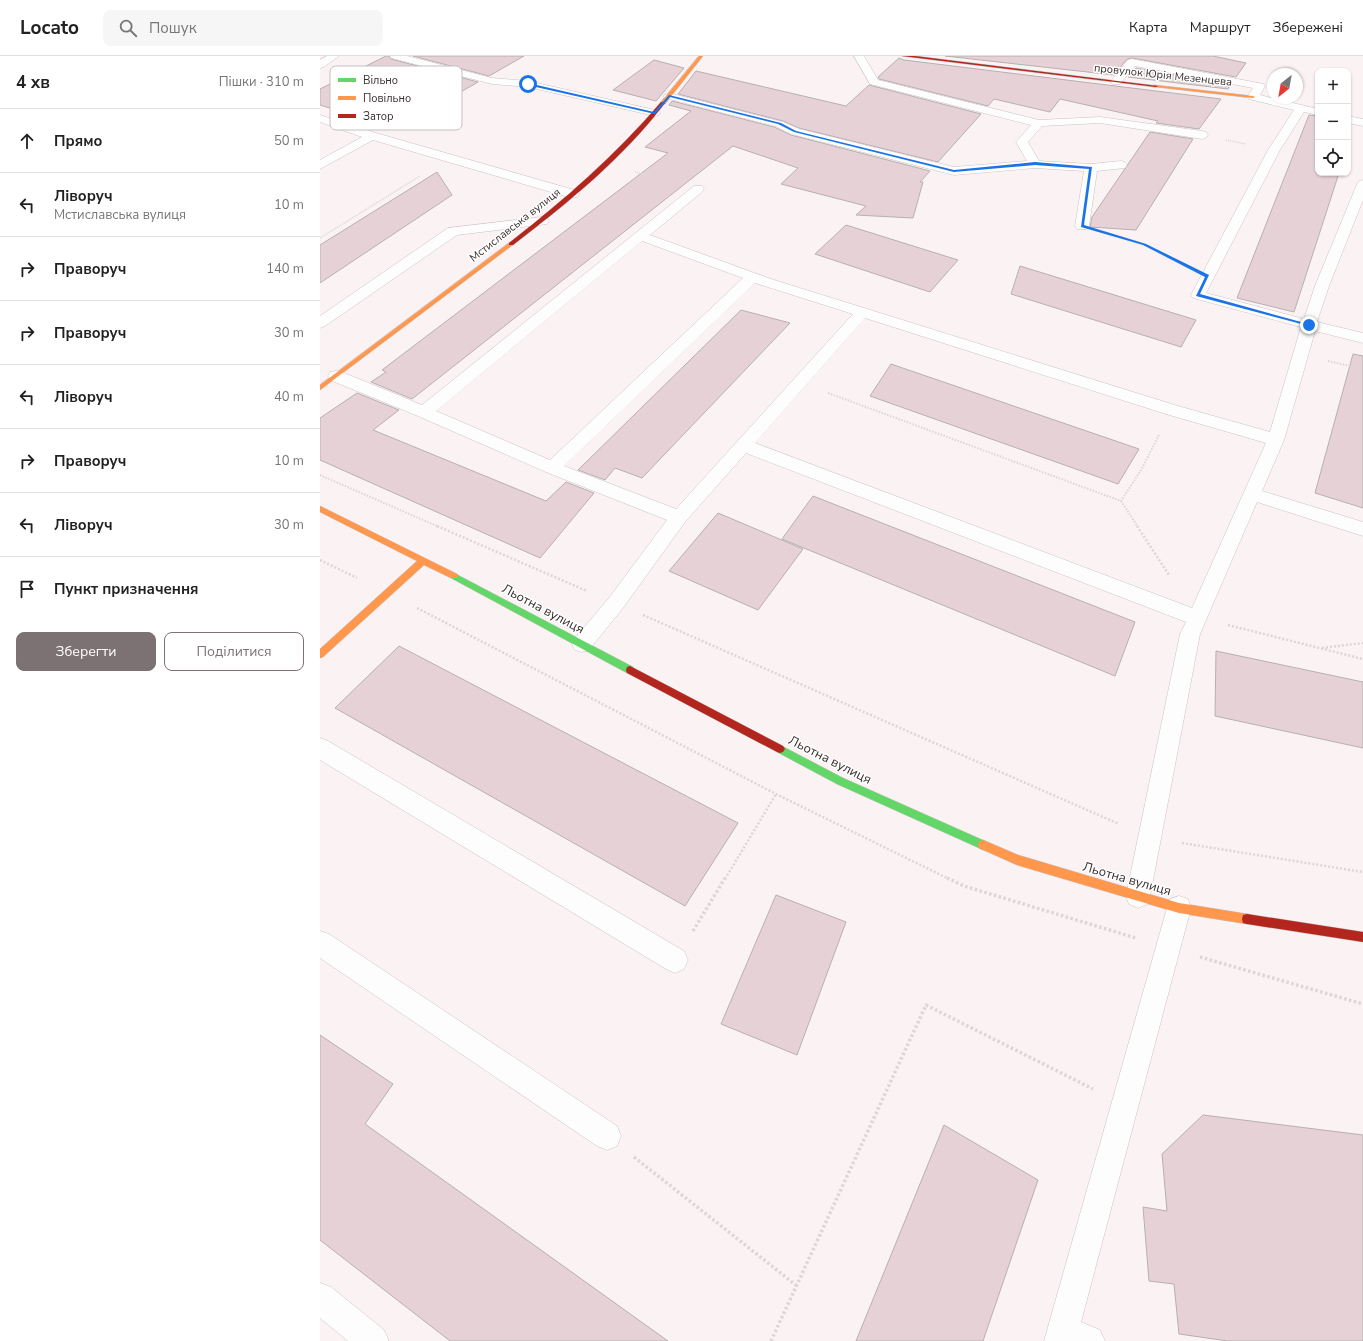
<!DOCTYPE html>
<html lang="uk">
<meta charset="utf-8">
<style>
body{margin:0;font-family:"Nunito Sans",sans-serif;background:#f6f6f6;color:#222}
.controls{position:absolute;right:12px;top:12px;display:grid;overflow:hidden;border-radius:8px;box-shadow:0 1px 3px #0004}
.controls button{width:36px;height:36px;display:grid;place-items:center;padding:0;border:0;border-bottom:1px solid #e0e0e0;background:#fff;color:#222;font:20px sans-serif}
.compass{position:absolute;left:947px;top:12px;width:36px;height:36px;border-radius:50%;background:#fff;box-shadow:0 1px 3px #0004;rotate:211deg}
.stop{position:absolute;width:12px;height:12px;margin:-9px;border:3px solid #1a73e8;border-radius:50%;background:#fff}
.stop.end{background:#1a73e8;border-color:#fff;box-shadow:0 1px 4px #0008}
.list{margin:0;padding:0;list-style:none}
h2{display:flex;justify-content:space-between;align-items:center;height:52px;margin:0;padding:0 16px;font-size:17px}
h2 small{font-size:13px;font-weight:400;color:#767676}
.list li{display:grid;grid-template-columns:26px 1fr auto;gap:12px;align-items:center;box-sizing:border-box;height:64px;padding:0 16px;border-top:1px solid #e0e0e0}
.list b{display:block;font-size:15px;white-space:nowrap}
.list p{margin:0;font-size:13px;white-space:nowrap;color:#767676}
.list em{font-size:13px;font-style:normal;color:#767676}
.actions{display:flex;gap:8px;padding:12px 16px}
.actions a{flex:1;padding:9px 0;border:1px solid #7c7274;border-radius:8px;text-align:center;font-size:14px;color:#7c7274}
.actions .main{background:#7c7274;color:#fff}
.icon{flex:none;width:22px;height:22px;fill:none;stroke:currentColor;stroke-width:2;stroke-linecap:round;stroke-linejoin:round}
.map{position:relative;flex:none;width:1043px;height:1285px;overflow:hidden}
header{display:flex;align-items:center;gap:24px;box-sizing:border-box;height:56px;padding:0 20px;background:#fff;border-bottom:1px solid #e0e0e0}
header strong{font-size:19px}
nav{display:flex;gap:22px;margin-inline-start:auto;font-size:14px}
.search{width:280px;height:36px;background:#f6f6f6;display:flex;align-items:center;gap:10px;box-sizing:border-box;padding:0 14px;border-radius:8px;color:#767676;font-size:15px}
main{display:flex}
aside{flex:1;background:#fff}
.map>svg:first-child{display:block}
</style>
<header>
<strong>Locato</strong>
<div class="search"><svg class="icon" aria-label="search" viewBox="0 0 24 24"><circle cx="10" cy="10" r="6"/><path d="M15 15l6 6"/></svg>Пошук</div>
<nav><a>Карта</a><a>Маршрут</a><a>Збережені</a></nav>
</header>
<main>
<aside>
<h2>4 хв<small>Пішки · 310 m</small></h2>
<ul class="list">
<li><svg class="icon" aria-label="ahead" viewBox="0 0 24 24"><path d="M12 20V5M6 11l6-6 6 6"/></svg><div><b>Прямо</b></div><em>50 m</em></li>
<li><svg class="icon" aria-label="left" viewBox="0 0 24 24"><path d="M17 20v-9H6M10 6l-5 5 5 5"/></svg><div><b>Ліворуч</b><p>Мстиславська вулиця</p></div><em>10 m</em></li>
<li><svg class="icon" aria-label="right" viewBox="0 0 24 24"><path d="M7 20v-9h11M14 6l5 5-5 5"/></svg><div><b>Праворуч</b></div><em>140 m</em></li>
<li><svg class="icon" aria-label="right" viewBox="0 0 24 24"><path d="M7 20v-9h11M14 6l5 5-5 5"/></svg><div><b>Праворуч</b></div><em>30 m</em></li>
<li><svg class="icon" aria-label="left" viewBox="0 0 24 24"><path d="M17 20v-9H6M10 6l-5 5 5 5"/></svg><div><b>Ліворуч</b></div><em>40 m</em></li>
<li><svg class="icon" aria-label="right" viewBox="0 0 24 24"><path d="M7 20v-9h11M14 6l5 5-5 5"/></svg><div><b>Праворуч</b></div><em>10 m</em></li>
<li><svg class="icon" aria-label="left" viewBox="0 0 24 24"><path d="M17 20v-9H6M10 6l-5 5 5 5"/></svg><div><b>Ліворуч</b></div><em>30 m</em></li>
<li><svg class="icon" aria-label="arrive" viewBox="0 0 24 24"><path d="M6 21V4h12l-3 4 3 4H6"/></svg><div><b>Пункт призначення</b></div></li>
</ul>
<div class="actions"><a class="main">Зберегти</a><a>Поділитися</a></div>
</aside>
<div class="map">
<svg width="1043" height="1285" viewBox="0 0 1043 1285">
<rect width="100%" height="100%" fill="#fbf2f4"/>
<!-- building -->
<path fill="#e6d2d6" stroke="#b7afb0" d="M66,0H69L71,3L158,26L77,73L0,49V33Z
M93,0H204L169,20Z
M625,0H893L926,7L916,21L812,2L807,3L794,19Z
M579,2L584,4L901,43L879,73L836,67L838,65L740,43L730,56L674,43L668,50L559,23L558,21Z
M334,4L364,12L336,45L293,34Z
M816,12L910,29L908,33L808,21Z
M376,15L526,50L549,29L661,58L618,106L479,72L463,65L358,38Z
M352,45L454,71L471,79L610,115L600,126H603L593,162L536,159L546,150L461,128L478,112L413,90L92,343L51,326L66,316L62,314L348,97L325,91L371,55L349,49Z
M989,59L998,60V117H1019L974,256L917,242Z
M830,76L873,83L816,174L770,171L772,161Z
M117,116L132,139L0,227V189Z
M526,169L638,204L610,236L495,198Z
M700,210L876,264L861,291L691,238Z
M421,254L470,267L322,422L295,412L285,424L258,414Z
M1033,298L1043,300V452L995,437Z
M571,308L819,393L798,428L550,340Z
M37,337L79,354L53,374L226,445L246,426L274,437L220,502L0,404V362Z
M493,440L815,566L795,620L462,483Z
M398,457L483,493L438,554L349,515Z
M79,590L418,767L365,850L15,652Z
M896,595L1043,626V692L895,660Z
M456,839L526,866L477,999L401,968Z
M0,979L73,1028L45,1068L348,1285H130L0,1184Z
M883,1059L1043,1079V1285H908L859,1278L854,1228L829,1225L823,1151L847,1155L842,1098Z
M624,1069L718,1124L663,1285H536Z"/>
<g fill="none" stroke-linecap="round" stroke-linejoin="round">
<!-- lane casing -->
<g stroke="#cbc2c4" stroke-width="1">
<path id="lane" d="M7,0H19L4,11L0,12V4Z
M70,0H87L172,22L208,25L335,54L339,55L341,57L339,59L335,60L208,31L172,28L71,2Z
M534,0H544L558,24L719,64L780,61L882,75L886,76L888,79L886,82L882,83L780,67L722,70L708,86L719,105L771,108L801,105L805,106L807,109L805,112L777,115L769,170L767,173H757L755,170L764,115L715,112L634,119L471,78L455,70L345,42L343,40L349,37L463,66L479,73L634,111L707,105L696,86L711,69L550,28Z
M812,3L944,28L945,30L940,39L998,53V59L984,56L960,94L886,237L984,263L995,230L1037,128L1039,125L1043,124V144L1009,230L997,266L1043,277V287L995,275L964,384L942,435L1043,466V480L937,446L880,578L830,840L827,848L818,852L809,848L806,840L860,578L866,566L426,397L365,466L303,552L269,594L262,596L255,594L252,588L255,582L289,542L347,464L226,416L98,360L10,324L8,320L10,316L16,315L22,316L102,349L374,130H382L384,133L382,136L330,179L451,223L858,350L950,376L981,271L873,242L871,239L948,94L974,54L929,43L927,41L933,32L815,10L800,28H792L791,26L792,24L808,4ZM322,185L423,222L230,404L116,355ZM435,227L533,258L356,453L244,410ZM545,262L846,358L946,387L872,552L435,387Z
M0,59L56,77L258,135L259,138L258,141H248L53,84L0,113V104L42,81L0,66Z
M1028,60L1043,63V70L1028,67Z
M222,161L227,162L229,165L227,168L137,179L5,270L0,272V260L128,172Z
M0,682L8,685L364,895L368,904L364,913L355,917L346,913L0,704Z
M859,840L868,843L871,852L761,1266L780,1274L785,1285H724L847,852L850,843Z
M0,875L9,878L297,1070L301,1080L297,1090L287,1094L277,1090L0,902Z
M0,1227L11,1231L64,1274L69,1285H28L0,1262Z"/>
</g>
<!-- fast casing -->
<g stroke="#cbc2c4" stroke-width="1">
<path id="fast" d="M134,517L313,611L314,614L313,617H307L131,522L130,520L131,518Z
M460,689L523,722L667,786L668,789L667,792L663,794L659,792L517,728L457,696L455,693L457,690Z"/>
</g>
<!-- slow casing -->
<g stroke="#cbc2c4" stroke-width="1">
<path id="slow" d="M379,0H383L345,48H341V46Z
M834,29L933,40L935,41L933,42L836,31H834Z
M189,187L194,188L0,334V329Z
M0,450L137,518L138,520L137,522H131L104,509L3,601L0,602V593L97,505L0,456Z
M663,784L698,799L859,847L927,858L931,859L932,863L931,867L927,868L859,857L697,809L659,792L658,789L659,786Z"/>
</g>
<!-- jam casing -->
<g stroke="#cbc2c4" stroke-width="1">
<path id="jam" d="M582,0H595L838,30L836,31Z
M341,46L345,47C303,102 248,147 193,189H189V187C244,144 296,99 341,46Z
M310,610L463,690L465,693L463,696L460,697L457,696L307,617L306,614L307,611Z
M927,858L1043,876V886L927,868L923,867L922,863L923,859Z"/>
</g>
<!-- path-far3 -->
<path stroke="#dad7d7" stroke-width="1.5" stroke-dasharray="1 1" stroke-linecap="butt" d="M906,84L926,88
M315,116L345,124
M788,177L825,188L855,204
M0,182L100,120"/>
<!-- path-far2 -->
<path stroke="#dad7d7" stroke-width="2" stroke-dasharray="1.5 1.5" stroke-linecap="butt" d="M853,203L863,208
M1008,305L1043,313
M508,337L801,445L821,414L839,379
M0,419L119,471
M801,445L818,471"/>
<!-- path-far1 -->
<path stroke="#dad7d7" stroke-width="2.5" stroke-dasharray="2 2" stroke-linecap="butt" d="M117,470L267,535
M817,470L849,519
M0,504L37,522
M97,552L456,738L629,823
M323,559L799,768
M908,569L1043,603
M1002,592L1043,587
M862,787L1043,816
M405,823L456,738"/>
<!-- path -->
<path stroke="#dad7d7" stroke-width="3.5" stroke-dasharray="2.5 2.5" stroke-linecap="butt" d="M627,822L644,830L816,882
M373,875L405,822
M880,901L1043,948
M314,1101L477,1230
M451,1285L606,949L773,1033"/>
<!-- lane -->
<use href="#lane" fill="#fefdfd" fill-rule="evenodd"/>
<!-- fast -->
<use href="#fast" fill="#63d668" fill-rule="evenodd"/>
<!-- slow -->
<use href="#slow" fill="#ff974d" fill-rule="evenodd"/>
<!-- jam -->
<use href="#jam" fill="#b3261e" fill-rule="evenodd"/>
</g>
<!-- route -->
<path fill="#1a73e8" d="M208,27L334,56L349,39L461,67L476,75L634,114L715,106L772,111L764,169L826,188L889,219L880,238L992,269L989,270L876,240L885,221L823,189L761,171L769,113L715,109L634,116L474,76L458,68L350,41L335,58L207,29Z"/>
<g text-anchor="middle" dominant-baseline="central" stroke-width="3" stroke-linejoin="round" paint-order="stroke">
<!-- far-street labels -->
<g font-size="11" fill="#382d2f" stroke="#fff">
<text transform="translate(843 19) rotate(6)">провулок Юрія Мезенцева</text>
<text transform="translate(195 169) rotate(-38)">Мстиславська вулиця</text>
</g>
<!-- street labels -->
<g font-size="13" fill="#382d2f" stroke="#fff">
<text transform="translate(223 553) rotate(28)">Льотна вулиця</text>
<text transform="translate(510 704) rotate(27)">Льотна вулиця</text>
<text transform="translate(807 823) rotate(16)">Льотна вулиця</text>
</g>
</g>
<!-- legend -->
<rect x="10" y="10" width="132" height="64" rx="6" fill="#fff" stroke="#c3c0c1" stroke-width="1"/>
<rect x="18" y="22" width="18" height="4" fill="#63d668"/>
<rect x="18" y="40" width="18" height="4" fill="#ff974d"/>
<rect x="18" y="58" width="18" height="4" fill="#b3261e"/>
<g font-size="11" fill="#382d2f">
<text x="43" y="28">Вільно</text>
<text x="43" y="46">Повільно</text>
<text x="43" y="64">Затор</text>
</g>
</svg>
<div class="controls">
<button>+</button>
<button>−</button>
<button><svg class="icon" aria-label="locate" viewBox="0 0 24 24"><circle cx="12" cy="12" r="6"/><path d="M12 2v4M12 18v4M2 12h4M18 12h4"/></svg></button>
</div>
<svg class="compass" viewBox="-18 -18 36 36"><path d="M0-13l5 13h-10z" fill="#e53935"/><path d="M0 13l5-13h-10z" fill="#767676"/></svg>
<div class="stop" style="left:208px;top:28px"></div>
<div class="stop end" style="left:989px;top:269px"></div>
</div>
</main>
